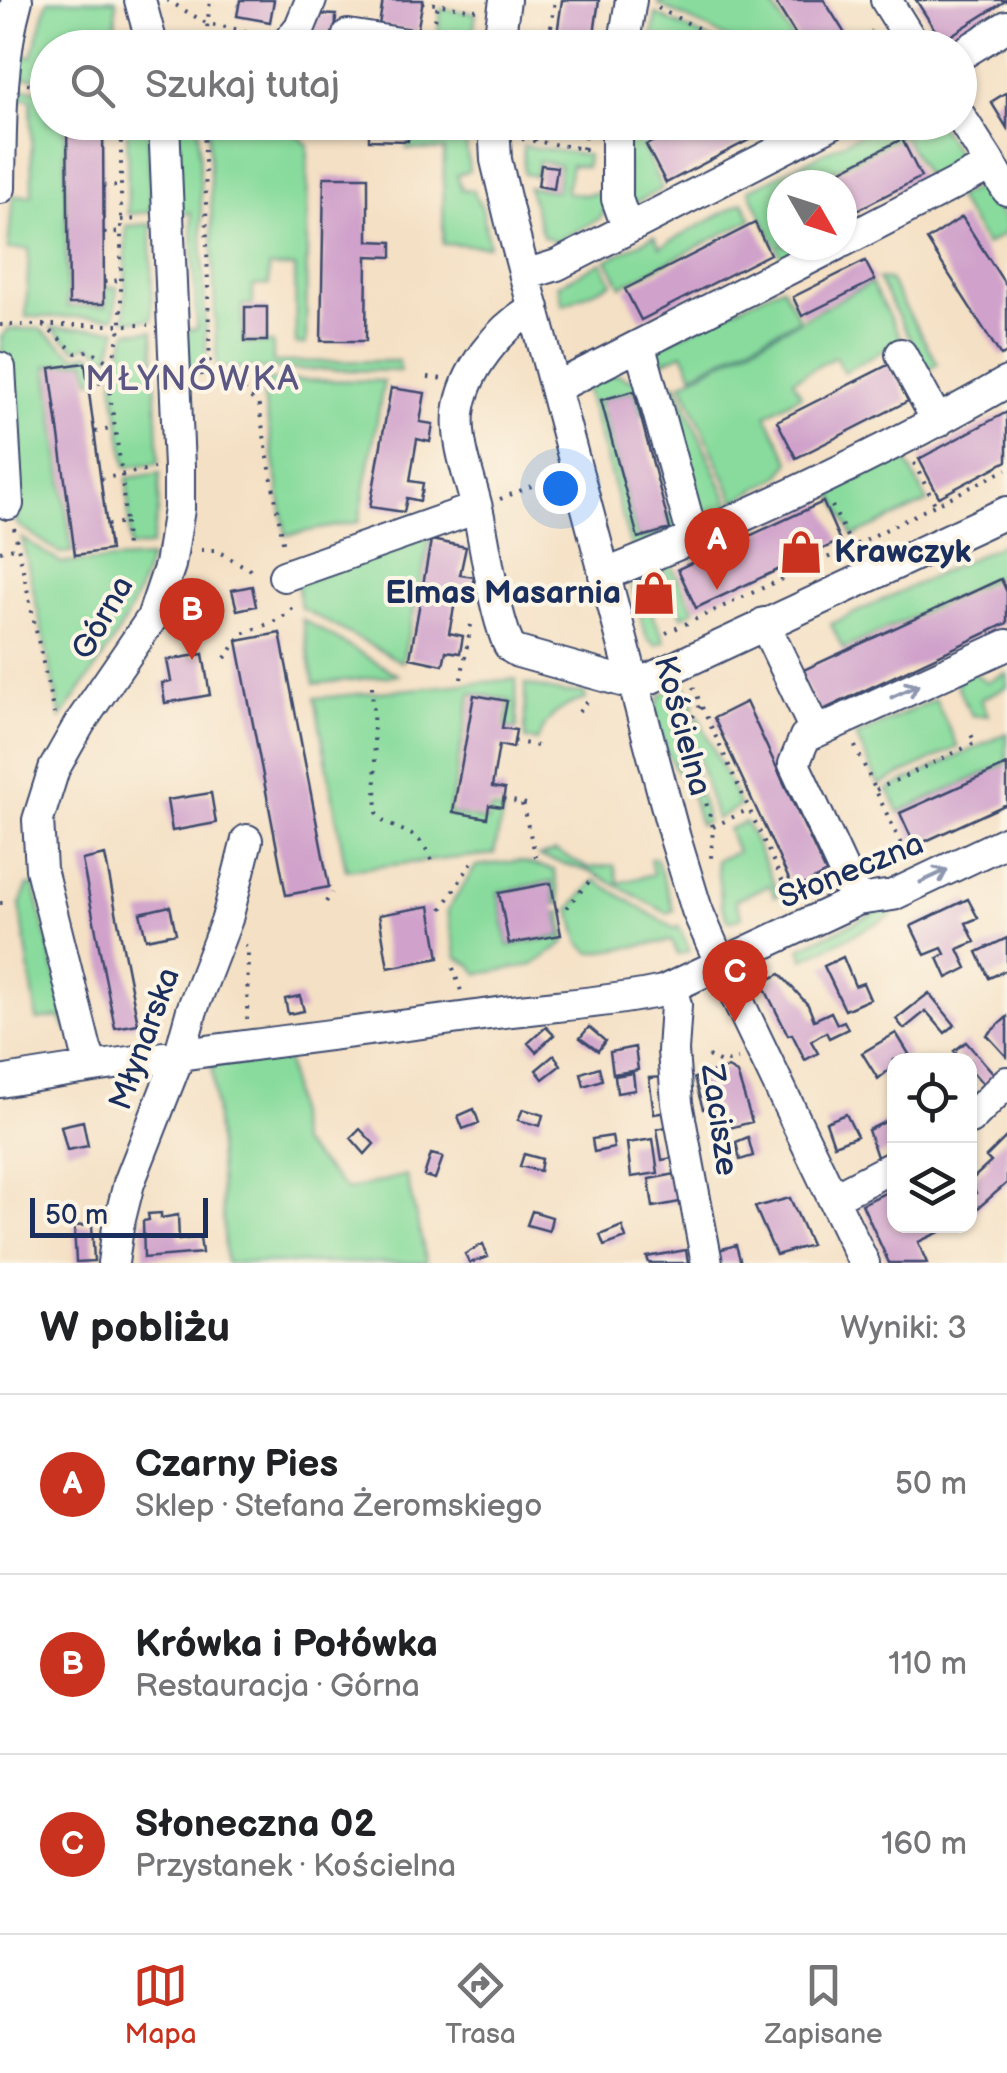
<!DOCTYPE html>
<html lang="pl">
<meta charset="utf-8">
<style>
body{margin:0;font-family:"Balsamiq Sans",sans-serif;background:#f2f2f2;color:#202124}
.controls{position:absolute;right:30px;bottom:30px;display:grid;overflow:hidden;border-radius:20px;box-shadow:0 2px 8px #0004}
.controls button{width:90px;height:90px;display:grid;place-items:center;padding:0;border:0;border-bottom:2px solid #e0e0e0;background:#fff;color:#202124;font:50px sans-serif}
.compass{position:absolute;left:767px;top:170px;width:90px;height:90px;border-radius:50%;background:#fff;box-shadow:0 2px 8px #0004;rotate:129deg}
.scale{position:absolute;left:30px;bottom:25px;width:178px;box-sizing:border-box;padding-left:10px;border:5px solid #1b2f5e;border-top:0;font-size:28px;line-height:35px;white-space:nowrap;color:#1b2f5e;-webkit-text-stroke:8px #fcf5e5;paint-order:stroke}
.you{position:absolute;left:560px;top:488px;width:35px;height:35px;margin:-25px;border:8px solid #fff;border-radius:50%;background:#1a73e8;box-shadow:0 0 0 15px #1a73e833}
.badge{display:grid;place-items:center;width:65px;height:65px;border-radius:50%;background:#c8321e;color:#fff;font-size:32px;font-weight:700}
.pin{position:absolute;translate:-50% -82px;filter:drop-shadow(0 2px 5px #0008)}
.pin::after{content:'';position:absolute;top:52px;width:35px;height:30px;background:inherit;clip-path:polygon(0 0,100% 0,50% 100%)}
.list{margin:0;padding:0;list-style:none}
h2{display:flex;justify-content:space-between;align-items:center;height:130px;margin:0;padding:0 40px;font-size:42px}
h2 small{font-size:32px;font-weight:400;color:#757577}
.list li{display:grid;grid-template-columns:65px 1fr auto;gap:30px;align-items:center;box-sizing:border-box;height:180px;padding:0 40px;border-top:2px solid #e0e0e0}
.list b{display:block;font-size:38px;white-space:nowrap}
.list p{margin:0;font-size:32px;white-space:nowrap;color:#757577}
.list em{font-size:32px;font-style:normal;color:#757577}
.icon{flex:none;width:55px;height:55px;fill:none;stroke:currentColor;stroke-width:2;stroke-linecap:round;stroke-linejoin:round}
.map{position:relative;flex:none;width:1007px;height:1263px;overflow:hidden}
.search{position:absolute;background:#fff;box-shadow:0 2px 8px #0004;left:30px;right:30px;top:30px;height:110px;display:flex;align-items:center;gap:25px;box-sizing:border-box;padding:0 35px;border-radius:55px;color:#757577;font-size:38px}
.sheet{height:670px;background:#fff}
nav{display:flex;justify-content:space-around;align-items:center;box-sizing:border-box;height:140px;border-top:2px solid #e0e0e0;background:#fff;font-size:28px;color:#757577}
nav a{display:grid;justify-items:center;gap:5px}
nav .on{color:#c8321e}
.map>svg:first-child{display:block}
</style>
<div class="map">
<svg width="1007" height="1263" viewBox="0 0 1007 1263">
<rect width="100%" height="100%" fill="#fcf5e5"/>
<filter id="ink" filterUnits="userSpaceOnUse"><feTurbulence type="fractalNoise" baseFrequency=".01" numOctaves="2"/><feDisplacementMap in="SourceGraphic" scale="20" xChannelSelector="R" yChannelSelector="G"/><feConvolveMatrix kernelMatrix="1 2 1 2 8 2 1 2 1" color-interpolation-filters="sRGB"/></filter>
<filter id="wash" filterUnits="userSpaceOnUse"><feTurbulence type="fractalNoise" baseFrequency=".0048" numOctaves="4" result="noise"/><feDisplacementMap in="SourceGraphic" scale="40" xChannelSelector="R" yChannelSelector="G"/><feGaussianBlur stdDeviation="2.25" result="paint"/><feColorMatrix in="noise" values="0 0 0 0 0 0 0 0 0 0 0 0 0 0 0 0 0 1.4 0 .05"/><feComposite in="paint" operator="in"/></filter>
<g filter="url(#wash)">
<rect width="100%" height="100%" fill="#f4e0c4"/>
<!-- green -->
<path fill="#88db9c" stroke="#52857d" stroke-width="2.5" d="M48,0H116L115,47L48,48L47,79L12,77L17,54L32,57Z
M659,0H769L798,47H745L658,4Z
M441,9L476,13L472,44L437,39Z
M656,14L725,47L629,48L631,36L652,39Z
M12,88L47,91L48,122L65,123L67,307L107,306V287H117L115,317H26L29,249H8L13,196L32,195L31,99L13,98Z
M127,123H148L151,212L128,214Z
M178,123H198L207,371L196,373L187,368L183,330L197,329L191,213H176Z
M208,123H237V126L269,129L271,123H285L308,145L306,344H296L295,267H269V285L253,286V304L242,305L243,343H273V362L399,361L400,371L217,368Z
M459,123L464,124L469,171L457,175L462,190H472L482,208L489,246L443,244L444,150L407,149L412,123Z
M623,123H689L643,146L662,189L629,206Z
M883,123H938L962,161L927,178L903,135L805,185H782V245H818L783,260L749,190Z
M523,146L587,155L586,167L571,165L566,192L583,195L604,192V213L599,219L556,241L543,236L528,187L557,191L560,165L538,161L536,176L524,174Z
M983,184L1007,224V232L986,245L956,198Z
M743,202L752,219L621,286L607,260L654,236L660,247Z
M151,224L152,320H125L126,226Z
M602,262L612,283L563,305L558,285Z
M878,279L889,280L938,364L927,370Z
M871,283L902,340L844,372L835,357L793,380L801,395L766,415L790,461L780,476L735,501L682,383Z
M782,286L799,319L693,374L683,353L656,364L653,349Z
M51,328L117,329L109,358L90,345L76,349Z
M9,329H40L75,356L90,353L107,365L102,378L91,380L86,361L47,366L72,552L60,553L17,524L1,337Z
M127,331H153L159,463L126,467L113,381Z
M616,374L639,383L652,410L641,415L634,390L599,401L638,539L671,530L667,513H678L685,538L634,558L585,384Z
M261,380L384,381L359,522L286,535Z
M676,384L731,507L700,522L664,387Z
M900,449L928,502L853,536L829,486Z
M160,473L158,513L151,546L130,547L127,478Z
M432,530L402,662L301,608L297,584Z
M22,538L61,563L150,558C132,622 98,665 61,718Z
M1004,543L1007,551V584L1002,575L843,649L831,624Z
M669,561L694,610L682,616L663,569L637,582L665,641L656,645L647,638L631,584L632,578Z
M302,619L398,675L314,684Z
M969,670L987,682L1007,673V687L981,699L988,715L972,716L958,688L957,683Z
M516,679L517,729L505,727L510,700L471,693L449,813L488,821L491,809L503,811L494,854L346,870L315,698Z
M684,683L694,706L682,728L707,821L700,825L692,797L667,754L655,709L661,695Z
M525,684L565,693L584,692L586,699C559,706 548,716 537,741L525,739Z
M935,699L958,747L879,785L856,736Z
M698,716L740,806L716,819L690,730Z
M1007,733V763L899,812L888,789Z
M746,822L779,895L775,897L769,885L735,900L742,917L729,921L722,906L716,860L737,852L728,829Z
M556,851L588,868L614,865L619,883L653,874L650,859L656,858L674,910L667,913L594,873L539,856Z
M519,861L554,870L561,904H556L551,881L498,892L508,946L561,936L557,913L562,912L565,943L533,965L479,974L470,964L457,958L447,911L476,866Z
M595,880L675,929L679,926L690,951L678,955L672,941L591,953L580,943L570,909Z
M28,885L34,886L70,1034L59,1017L37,1020L20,905Z
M891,905V916L804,959L800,948Z
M286,1051L299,1143L347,1190L406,1175L427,1263H226L212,1063Z"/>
<g id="blocks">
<!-- building -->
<path fill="#d0a2cb" d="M240,0H274L270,22L237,16Z
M383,0H423L417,32L379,25Z
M562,0H599L592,48H555Z
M774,0H824L854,48H804Z
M916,0H1007L942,41Z
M314,14L336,15L335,48H313Z
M1007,92V128L991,102Z
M67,122H103L104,304H69Z
M369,122H408V141L369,140Z
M545,122H582L580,135L544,130Z
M691,122H769L772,128L666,183L646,145Z
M902,139L921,177L842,218V185H813Z
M541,165L557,167L554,189L538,186Z
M324,177H368V241L392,242V257L367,256L366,341H321Z
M962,217L1007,287V353L1001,356L927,240Z
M755,223L770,254L641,320L625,289Z
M865,261L875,280L802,316L793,297Z
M245,307H267V341H245Z
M85,363L110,550L75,555L50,368Z
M890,364L908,401L796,458L777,421Z
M391,388L425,393L420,422L433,424L430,442L417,439L410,481L423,483L420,501L407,498L404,512L370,507Z
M634,391L670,529L638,538L601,400Z
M1007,412V461L939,497L919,459Z
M823,502L840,541L696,608L678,569Z
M431,540L466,547L460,575L474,577L470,595L457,592L449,633L463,636L460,653L446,651L443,665L410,658Z
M661,572L671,597L649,606L639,581Z
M1001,579L1007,592V623L819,712L799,672Z
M252,586L256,606L237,610L232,590Z
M280,633L329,887L286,895L237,641Z
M203,654L210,695L165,703L162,683L171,681L167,660Z
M474,695L507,701L502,728L516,730L513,748L499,745L492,787L505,789L502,807L489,805L487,818L453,812Z
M746,702L826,873L794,890L714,718Z
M1007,765V804L915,846L900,813Z
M211,793L216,823L172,831L167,800Z
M105,855L138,1024L115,1028L82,860Z
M551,883L561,935L509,944L499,893Z
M968,899L978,918L966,923L975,942L958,949L967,968L947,978L938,958L945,954L942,948L925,955L911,926Z
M170,906L176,933L146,939L140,913Z
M430,906L439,958L388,968L379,915Z
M1007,938V970L989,978L977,952Z
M843,957L855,986L863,983L870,999L845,1010L824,966Z
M780,974L808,1005L814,1020L831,1012L837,1024L844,1021L848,1029L829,1038L826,1032L811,1041L818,1053L805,1060L792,1034L788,1035L762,983Z
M929,993L955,1025L945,1033L926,1011L904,1029L896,1019Z
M300,996L304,1011L288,1014L285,999Z
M1007,1017V1057L987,1035Z
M546,1027L554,1035L536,1052L528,1043Z
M589,1027L605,1041L598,1051L580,1038Z
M896,1033L909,1054L901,1060H894V1066L878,1079L862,1053Z
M966,1042L995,1075L984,1085L970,1069V1060H962L954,1051Z
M635,1047L638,1070L613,1074L610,1052Z
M554,1055L561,1065L543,1079L536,1070Z
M599,1067L602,1080L584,1086L581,1073Z
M728,1068L737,1073L752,1122L722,1130L715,1106L703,1109L694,1078Z
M633,1073L635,1090L617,1093L615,1076Z
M664,1077L667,1112L654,1114L649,1078Z
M474,1109L479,1123L463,1129L458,1116Z
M523,1109L543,1115L540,1126L518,1120Z
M846,1114L857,1136L834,1145L826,1122Z
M893,1118L894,1148L877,1157L868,1130Z
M83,1121L88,1146L67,1150L61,1126Z
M671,1126L677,1157L662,1160L657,1129Z
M360,1129L374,1144L365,1154L351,1138Z
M612,1136L614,1148L594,1152L592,1139Z
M1007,1136V1183L970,1215V1197L976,1193L970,1181L991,1162L986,1157Z
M748,1137L753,1156L740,1160L736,1142Z
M653,1139L658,1173L631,1177L627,1143Z
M431,1154L443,1157L435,1179L424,1176Z
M524,1154L542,1159L540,1171L520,1166Z
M681,1173L685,1201L653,1207L649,1179Z
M891,1190L894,1198V1226H907L908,1229L916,1226H952L918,1242L927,1263H889L862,1204Z
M790,1198L811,1245L776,1255L755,1207Z
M532,1211L552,1217L549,1231L527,1225Z
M161,1213V1218L178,1215L179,1240L200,1237L202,1253L144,1258L143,1221L149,1220L148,1214Z
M92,1225L94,1261L76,1262L74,1226Z
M622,1226L626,1238L604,1246L600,1235Z
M483,1244L488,1257L470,1263L465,1254Z
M736,1245L741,1263H714L712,1252Z
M686,1250L688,1263H649L647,1257Z"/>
</g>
</g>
<g filter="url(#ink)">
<use href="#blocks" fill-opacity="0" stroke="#3c4a6d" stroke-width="2.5"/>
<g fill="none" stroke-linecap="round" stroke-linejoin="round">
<!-- minor casing -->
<g stroke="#3c4a6d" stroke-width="34">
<path id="minor" d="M140,0L153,48
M886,0L916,48
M348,35L433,48
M283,48L300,27L311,0
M498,48L505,0
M623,48L631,0
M960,55L1007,26
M960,116L1007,190
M494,122L496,160L513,231L675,838L697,910L721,965L864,1263
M617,122V199L627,227
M0,188C1,125 0,60 17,0
M842,242L991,165
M525,275L557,265L835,122
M534,308C499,328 464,371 459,413C456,445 471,481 478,512C487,553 492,601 507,641C510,648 511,648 518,652L636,685L1007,512
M640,347L689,523
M901,354L938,422
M0,368L8,504
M555,388L836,245
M604,575C742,520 878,456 1007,382
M284,576L477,508
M764,623L816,732
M857,900L794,764L805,737L1007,645
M671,988L676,1005L673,1051L677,1103L707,1263
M93,1067L86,1049L41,869L38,820L54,769L80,723L152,618L170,565L179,509V467L164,122
M0,1082C165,1054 332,1036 497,1013C553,1005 609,1003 663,991L857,900L893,895L1007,841
M970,1119L1007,1082
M833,1198L894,1166
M113,1263L118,1227L129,1183L180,1053L192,1010L227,919L247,840"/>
</g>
<!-- path -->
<path stroke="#3c4a6d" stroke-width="4" stroke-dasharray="2.5 8" stroke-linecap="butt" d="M167,0L206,23L260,34
M422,2L476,10
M658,8L737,48
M435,20L439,0
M854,43L872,31
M205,48L210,0
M548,48L555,0
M27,84L48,86
M103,139L121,138
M522,139L591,150
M535,141L537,122
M583,149L587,122
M103,186H121
M121,220L140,219
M104,233L121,232
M104,282L121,280
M0,325H148
M43,325L76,353L91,350L112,365
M200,374L210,373L204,122
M230,374L256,403
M253,374L284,547
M428,377L443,379
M88,384L108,382
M95,432L115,428
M914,463L937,508
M101,479L154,468
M421,492L429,493
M500,499L551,478
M832,506L852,547
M125,522L126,553
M107,525L125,522L122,474L108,382L121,324V122
M14,528L54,714
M201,550H215L255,572
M0,551L19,547
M666,633L855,545L1007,469
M225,658L243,634L280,619L293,608L292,601
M461,679L472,619
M372,686L377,812L381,820C407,835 423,831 433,866
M693,687L701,704L685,729L713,827L711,858
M702,707L792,902
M579,712L588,700
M514,741L542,747
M855,746L908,859
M876,790L975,743L970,732
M503,799L526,804
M522,804L537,860
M713,827L749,809
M326,902L332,893
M0,903H5
M442,909L472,862
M556,910L566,908L594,876
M245,945L248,949L247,1019
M453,968L461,991
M708,1056L721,1063L738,1059"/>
<!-- minor -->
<use href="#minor" stroke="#fff" stroke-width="30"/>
</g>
<!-- one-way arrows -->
<defs><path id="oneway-shaft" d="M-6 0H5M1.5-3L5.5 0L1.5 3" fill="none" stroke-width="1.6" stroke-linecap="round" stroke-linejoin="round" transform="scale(2.5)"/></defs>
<g stroke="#8d97ae">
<use href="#oneway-shaft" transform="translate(905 691) rotate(-25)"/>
<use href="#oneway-shaft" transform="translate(934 876) rotate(-25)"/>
</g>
</g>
<!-- icons -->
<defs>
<g id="shop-bare" transform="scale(3.45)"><path d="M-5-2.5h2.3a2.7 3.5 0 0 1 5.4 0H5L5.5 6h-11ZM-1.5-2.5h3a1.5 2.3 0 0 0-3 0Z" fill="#c8321e" stroke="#fcf5e5" stroke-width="2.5" paint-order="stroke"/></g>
</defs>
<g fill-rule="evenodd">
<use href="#shop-bare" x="801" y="552"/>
<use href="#shop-bare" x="654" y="593"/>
</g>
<g text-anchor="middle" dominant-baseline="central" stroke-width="8" stroke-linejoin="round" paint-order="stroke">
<!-- poi labels -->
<g font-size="32" font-weight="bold" fill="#1b2f5e" stroke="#fcf5e5" text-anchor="start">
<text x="834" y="552">Krawczyk</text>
<text x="621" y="593" text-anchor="end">Elmas Masarnia</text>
</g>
<!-- street labels -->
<g font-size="32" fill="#1b2f5e" stroke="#fcf5e5">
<text transform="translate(103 618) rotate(-60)">Górna</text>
<text transform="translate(682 726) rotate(75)">Kościelna</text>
<text transform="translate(851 871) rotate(-22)">Słoneczna</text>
<text transform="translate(145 1039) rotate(-70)">Młynarska</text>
<text transform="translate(719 1120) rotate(82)">Zacisze</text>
</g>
<!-- neighbourhood labels -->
<g font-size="35" letter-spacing="2.5" fill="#5a5784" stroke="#fcf5e5">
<text x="193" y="379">MŁYNÓWKA</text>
</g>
</g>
</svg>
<div class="controls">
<button><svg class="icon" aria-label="locate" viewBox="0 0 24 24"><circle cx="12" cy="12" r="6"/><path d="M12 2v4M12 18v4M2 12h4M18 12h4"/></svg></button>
<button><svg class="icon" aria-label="layers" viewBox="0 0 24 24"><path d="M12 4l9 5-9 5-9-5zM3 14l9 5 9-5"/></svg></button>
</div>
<svg class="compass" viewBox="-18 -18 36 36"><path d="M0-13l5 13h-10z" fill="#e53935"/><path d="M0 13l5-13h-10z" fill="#757577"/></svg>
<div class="scale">50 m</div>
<div class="you"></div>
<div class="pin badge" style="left:717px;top:590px">A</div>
<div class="pin badge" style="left:192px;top:660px">B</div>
<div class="pin badge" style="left:735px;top:1022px">C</div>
<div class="search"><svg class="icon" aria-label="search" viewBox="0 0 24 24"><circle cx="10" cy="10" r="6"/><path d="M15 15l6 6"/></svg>Szukaj tutaj</div>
</div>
<section class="sheet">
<h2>W pobliżu<small>Wyniki: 3</small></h2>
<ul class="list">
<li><span class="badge">A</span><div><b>Czarny Pies</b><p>Sklep · Stefana Żeromskiego</p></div><em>50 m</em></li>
<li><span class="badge">B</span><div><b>Krówka i Połówka</b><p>Restauracja · Górna</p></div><em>110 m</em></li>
<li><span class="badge">C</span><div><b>Słoneczna 02</b><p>Przystanek · Kościelna</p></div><em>160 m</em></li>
</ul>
</section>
<nav>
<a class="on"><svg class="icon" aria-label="map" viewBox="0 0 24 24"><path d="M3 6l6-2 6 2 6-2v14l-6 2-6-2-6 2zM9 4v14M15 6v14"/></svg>Mapa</a>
<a><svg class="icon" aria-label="directions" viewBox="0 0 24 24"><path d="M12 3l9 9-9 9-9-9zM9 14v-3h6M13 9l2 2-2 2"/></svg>Trasa</a>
<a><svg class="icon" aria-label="saved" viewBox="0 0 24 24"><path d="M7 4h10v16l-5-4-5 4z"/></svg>Zapisane</a>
</nav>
